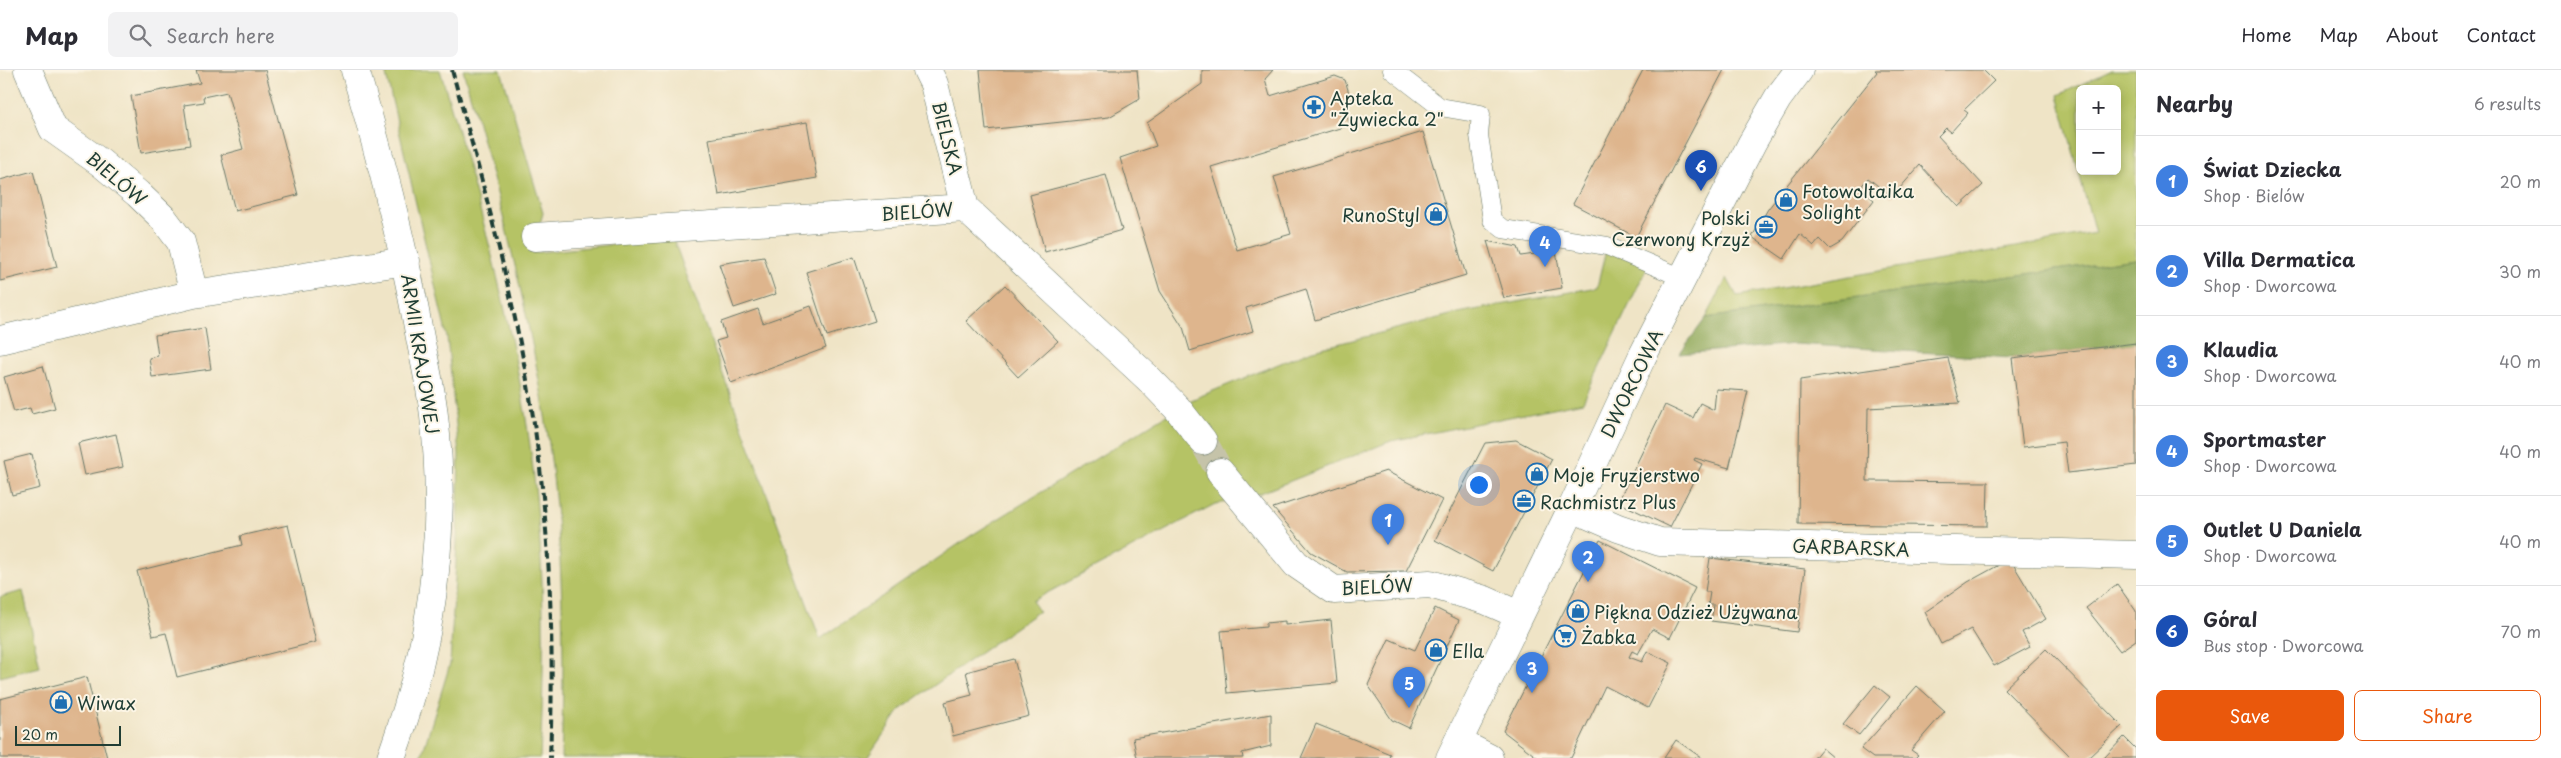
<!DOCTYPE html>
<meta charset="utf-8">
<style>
body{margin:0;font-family:"Playpen Sans",sans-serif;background:#f2f2f3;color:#2b2b33}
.controls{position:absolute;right:15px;top:15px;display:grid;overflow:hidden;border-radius:8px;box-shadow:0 2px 8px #0003}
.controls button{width:45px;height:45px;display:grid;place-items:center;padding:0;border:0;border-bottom:1px solid #e1e1e2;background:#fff;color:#2b2b33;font:25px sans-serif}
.scale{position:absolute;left:15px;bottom:12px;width:106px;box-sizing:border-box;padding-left:5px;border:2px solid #1f3d34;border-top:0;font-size:14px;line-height:18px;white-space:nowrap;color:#1f3d34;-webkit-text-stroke:4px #fcf5e5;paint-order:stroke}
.you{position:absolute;left:1478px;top:414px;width:18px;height:18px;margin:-12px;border:4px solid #fff;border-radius:50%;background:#1a73e8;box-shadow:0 0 0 8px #1a73e833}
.badge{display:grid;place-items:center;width:32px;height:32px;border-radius:50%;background:#ea580c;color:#fff;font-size:16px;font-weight:700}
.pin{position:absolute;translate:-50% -41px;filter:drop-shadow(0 1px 2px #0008)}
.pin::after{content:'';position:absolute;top:26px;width:18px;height:15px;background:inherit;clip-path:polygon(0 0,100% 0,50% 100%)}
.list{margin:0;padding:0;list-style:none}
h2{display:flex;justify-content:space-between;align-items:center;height:65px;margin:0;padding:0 20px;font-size:21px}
h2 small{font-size:16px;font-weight:400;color:#7c7c81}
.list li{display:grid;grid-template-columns:32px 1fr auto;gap:15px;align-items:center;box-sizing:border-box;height:90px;padding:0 20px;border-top:1px solid #e1e1e2}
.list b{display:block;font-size:19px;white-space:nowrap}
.list p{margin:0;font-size:16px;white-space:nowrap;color:#7c7c81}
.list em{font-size:16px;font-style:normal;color:#7c7c81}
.actions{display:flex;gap:10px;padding:15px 20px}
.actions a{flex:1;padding:11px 0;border:1px solid #ea580c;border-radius:8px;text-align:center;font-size:18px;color:#ea580c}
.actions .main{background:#ea580c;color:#fff}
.icon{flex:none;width:28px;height:28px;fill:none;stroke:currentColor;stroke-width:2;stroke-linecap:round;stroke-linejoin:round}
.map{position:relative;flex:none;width:2136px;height:688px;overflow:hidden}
header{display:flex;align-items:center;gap:30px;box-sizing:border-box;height:70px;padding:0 25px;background:#fff;border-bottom:1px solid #e1e1e2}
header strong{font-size:24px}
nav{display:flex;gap:28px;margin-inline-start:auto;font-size:18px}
.search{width:350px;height:45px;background:#f2f2f3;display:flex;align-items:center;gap:12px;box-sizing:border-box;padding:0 18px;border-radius:8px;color:#7c7c81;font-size:19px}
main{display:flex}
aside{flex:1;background:#fff}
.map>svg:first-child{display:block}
</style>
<header>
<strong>Map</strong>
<div class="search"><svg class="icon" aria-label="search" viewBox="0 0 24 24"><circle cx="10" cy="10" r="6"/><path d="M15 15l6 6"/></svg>Search here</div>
<nav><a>Home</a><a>Map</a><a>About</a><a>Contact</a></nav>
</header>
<main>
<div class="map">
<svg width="2136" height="688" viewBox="0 0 2136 688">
<rect width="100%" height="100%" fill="#fcf5e5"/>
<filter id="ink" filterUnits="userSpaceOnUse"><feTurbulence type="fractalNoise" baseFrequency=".02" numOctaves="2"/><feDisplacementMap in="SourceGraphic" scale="10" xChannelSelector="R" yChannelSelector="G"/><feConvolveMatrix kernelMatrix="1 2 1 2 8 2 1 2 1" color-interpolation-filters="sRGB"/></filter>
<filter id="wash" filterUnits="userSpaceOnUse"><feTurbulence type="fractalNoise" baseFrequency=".0096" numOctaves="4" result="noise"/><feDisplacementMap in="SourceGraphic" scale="20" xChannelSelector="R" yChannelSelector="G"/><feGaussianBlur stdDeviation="1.12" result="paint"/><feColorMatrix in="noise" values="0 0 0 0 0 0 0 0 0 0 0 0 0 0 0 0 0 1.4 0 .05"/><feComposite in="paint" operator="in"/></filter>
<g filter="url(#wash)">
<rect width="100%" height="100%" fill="#efe4c6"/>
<!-- green -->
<path fill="#b5c365" stroke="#6a804c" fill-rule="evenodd" d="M385,0H440C485,151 528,304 539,461C545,538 544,612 540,688H421L450,594L457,474L459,384L447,267Z
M463,0H501L543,143L532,183L673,168L820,569L972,465L1191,330L1310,281L1458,243L1597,217L1607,176L1649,193L1583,332L1391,371L1243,430L1215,434L1032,531L1039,541L901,639L867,688H561C566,567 562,446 542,327C523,216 494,108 463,0Z
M2112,0H2136V189L1706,248L1727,208L1737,226L2095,163L2058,25ZM2080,19H2117V101H2080Z
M23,521L40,597L0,607V527Z"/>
<!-- forest -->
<path fill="#90a95a" stroke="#587347" d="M2136,189V273L2012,288L1795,274L1679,284L1706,248Z"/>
<g id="blocks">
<!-- building -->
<path fill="#deb58d" d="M196,0H265L298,125L235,141L221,85L243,79L227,22L203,27L204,32L184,35L190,75L141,83L131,26L200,13Z
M980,0H1137L1140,29L1109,47L986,60Z
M1202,0H1273L1265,9L1270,26L1335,6L1345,10L1352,33L1344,35L1350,55L1211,97L1237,180L1291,164L1274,107L1423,62L1466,205L1315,250L1306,219L1246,238L1253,261L1190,281L1183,257L1160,221L1120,88L1156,76L1147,53L1202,14Z
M1643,0H1724L1636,167L1573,134Z
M1875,0H1983L1994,11L1964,40L1968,43L1951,62L1946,58L1938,66L1983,115L1959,137L1920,95L1892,127L1868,108L1860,118L1874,130L1842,172L1830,179L1820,169L1814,176L1800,164L1784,189L1752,167L1768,139L1877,2Z
M807,52L817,108L719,125L709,69Z
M33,101L57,197L0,211V110Z
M1106,105L1122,160L1045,182L1030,125Z
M1487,171L1518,177L1521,186L1556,181L1562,218L1504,228Z
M764,187L776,224L734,238L719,194Z
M854,187L875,251L827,266L806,202Z
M1005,215L1058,271L1018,307L966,251Z
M811,236L826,278L731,313L716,271L726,268L721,252L758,239L763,253Z
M205,258L211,299L152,307L149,288L158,286L155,265Z
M2136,273V395L2068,403L2064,372L2023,377L2012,288Z
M1948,288L1960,333L1868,338L1867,411L1988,412L1987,456L1798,454L1800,310Z
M43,296L55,338L32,344L30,338L14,342L4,307Z
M1716,319L1748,321L1729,398L1695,388L1694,390L1702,394L1670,457L1618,432L1665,335L1693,348L1700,333L1714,340Z
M116,364L123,397L85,405L78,373Z
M1516,370L1552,389L1493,501L1435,470L1485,373Z
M32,384L40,418L12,425L4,391Z
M1386,401L1442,430L1406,501L1347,502L1311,482L1273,438Z
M288,455L316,572L177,607L166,563L153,566L137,501L242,475L240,466Z
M1600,470L1695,518L1670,568L1652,559L1638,584L1632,581L1629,587L1642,592L1647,581L1671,593L1648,638L1605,616L1571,688H1538L1503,661Z
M1710,488L1805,499L1797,562L1711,551L1714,535H1708L1710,522H1705Z
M2010,489L2046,549L2022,562L2030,577L1994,596L1971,559L1941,574L1925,542L1968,512Z
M2117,514L2136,541V570L2120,581L2086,538Z
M1435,538L1459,550L1409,658L1392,650L1368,615L1389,569L1415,580Z
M1331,550L1337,613L1227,623L1221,561L1266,557V553L1285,551V555Z
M2046,579L2122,656L2088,688H2072L2004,619Z
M1014,589L1029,646L953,666L945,632L972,625L966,602Z
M87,607L107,688H0V629Z
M1875,615L1890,627L1859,665L1843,654Z
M1917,616L1945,641L1911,680L1918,685L1915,688H1873L1861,679Z
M1271,644V676L1242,683L1243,688H1137L1133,668Z
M1316,654L1373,677L1390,684L1389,688H1301Z
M2124,667L2136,679V688H2104Z
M1676,670L1702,688H1664Z
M1822,678L1834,688H1814Z"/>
</g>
</g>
<g filter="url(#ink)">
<use href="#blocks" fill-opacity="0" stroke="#687767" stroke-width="1"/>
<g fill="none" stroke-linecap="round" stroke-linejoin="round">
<!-- minor-tunnel -->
<path stroke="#c5c3a9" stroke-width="28" stroke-dasharray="28 14" stroke-linecap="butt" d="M1203,371L1220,402"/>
<!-- service casing -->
<g stroke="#687767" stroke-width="19">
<path id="service" d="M1392,0L1440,37L1481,44L1479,65L1492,150L1503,159L1607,176L1683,208"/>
</g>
<!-- minor casing -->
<g stroke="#687767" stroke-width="29">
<path id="minor" d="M28,0L53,59L101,93L138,124L163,148L181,172L194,224
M927,0L934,14L965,138
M535,167L965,138L1149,309L1177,338L1203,371
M0,270L194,224L406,191
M1220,402L1296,494L1334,520L1430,514L1485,530L1519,545
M1572,438L1618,458L1660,472L2136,485
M1458,672L1489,688"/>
</g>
<!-- tertiary casing -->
<g stroke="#687767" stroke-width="29">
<path id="tertiary" d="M355,0C380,85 402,170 418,257C423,286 431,316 434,346C440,396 440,451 435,501C429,566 413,627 391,688
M1450,688L1572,438L1642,287L1752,73L1778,28L1799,0"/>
</g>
<!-- service -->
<use href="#service" stroke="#fff" stroke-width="18"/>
<!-- minor -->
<use href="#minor" stroke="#fff" stroke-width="28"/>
<!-- tertiary -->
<use href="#tertiary" stroke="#fff" stroke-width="28"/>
<!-- rail -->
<path stroke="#1f3d34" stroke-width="4" stroke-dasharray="8 4" stroke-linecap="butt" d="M452,0C487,128 523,258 539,390C551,490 554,588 550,688"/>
</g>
</g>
<!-- icons -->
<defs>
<g id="pharmacy-ring" transform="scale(1.125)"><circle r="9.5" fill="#fcf5e5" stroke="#1f6fb2" stroke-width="1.5"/><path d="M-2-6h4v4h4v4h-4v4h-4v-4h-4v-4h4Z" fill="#1f6fb2"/></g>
<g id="shop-ring" transform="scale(1.125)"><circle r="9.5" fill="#fcf5e5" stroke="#1f6fb2" stroke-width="1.5"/><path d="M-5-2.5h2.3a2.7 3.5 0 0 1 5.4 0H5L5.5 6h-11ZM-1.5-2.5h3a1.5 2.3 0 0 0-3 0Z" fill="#1f6fb2"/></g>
<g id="office-ring" transform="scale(1.125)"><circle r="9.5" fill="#fcf5e5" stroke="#1f6fb2" stroke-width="1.5"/><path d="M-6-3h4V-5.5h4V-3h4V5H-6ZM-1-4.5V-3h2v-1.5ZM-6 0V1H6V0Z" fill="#1f6fb2"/></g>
<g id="supermarket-ring" transform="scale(1.125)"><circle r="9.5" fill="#fcf5e5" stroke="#1f6fb2" stroke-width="1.5"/><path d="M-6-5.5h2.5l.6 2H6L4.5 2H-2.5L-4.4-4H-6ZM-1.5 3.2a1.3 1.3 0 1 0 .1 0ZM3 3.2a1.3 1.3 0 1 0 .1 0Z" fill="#1f6fb2"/></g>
</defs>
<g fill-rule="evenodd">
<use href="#pharmacy-ring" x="1314" y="37"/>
<use href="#shop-ring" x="1786" y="130"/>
<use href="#shop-ring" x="1436" y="144"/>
<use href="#office-ring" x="1766" y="157"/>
<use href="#shop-ring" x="1537" y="404"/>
<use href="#office-ring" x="1524" y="431"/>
<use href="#shop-ring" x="1578" y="541"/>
<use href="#supermarket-ring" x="1565" y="566"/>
<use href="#shop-ring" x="1436" y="580"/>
<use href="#shop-ring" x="61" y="632"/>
</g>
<g text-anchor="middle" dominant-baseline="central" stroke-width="4" stroke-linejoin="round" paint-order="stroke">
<!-- poi labels -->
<g font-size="18" fill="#1f3d34" stroke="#fcf5e5" text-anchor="start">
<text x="1330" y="27">Apteka<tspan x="1330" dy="21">"Żywiecka 2"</tspan></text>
<text x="1802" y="120">Fotowoltaika<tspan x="1802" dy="21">Solight</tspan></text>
<text x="1420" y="144" text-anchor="end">RunoStyl</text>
<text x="1750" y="147" text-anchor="end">Polski<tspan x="1750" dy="21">Czerwony Krzyż</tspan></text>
<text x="1553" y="404">Moje Fryzjerstwo</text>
<text x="1540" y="431">Rachmistrz Plus</text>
<text x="1594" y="541">Piękna Odzież Używana</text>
<text x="1581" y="566">Żabka</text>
<text x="1452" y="580">Ella</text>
<text x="77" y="632">Wiwax</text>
</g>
<!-- street labels -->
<g font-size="18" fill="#1f3d34" stroke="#fcf5e5">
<text transform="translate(948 68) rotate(76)">BIELSKA</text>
<text transform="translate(117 108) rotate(40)">BIELÓW</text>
<text transform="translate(917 141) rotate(-4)">BIELÓW</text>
<text transform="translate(421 284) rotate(81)">ARMII KRAJOWEJ</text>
<text transform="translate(1631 313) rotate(-64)">DWORCOWA</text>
<text transform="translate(1851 477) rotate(2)">GARBARSKA</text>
<text transform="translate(1377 516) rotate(-3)">BIELÓW</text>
</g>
</g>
</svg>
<div class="controls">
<button>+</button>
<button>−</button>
</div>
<div class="scale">20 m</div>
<div class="you"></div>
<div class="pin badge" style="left:1388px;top:475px;background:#3f7fe0">1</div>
<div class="pin badge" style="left:1588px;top:512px;background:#3f7fe0">2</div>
<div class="pin badge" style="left:1532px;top:623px;background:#3f7fe0">3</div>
<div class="pin badge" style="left:1545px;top:197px;background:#3f7fe0">4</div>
<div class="pin badge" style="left:1409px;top:638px;background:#3f7fe0">5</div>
<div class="pin badge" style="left:1701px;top:121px;background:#1a4fb4">6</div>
</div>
<aside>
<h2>Nearby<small>6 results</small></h2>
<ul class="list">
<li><span class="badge" style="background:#3f7fe0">1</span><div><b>Świat Dziecka</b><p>Shop · Bielów</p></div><em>20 m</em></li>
<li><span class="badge" style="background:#3f7fe0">2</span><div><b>Villa Dermatica</b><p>Shop · Dworcowa</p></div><em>30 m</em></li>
<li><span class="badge" style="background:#3f7fe0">3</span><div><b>Klaudia</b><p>Shop · Dworcowa</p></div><em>40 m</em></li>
<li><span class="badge" style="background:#3f7fe0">4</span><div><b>Sportmaster</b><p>Shop · Dworcowa</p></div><em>40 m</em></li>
<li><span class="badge" style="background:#3f7fe0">5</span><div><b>Outlet U Daniela</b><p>Shop · Dworcowa</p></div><em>40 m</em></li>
<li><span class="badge" style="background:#1a4fb4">6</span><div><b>Góral</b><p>Bus stop · Dworcowa</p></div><em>70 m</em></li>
</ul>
<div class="actions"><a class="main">Save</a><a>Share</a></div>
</aside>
</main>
